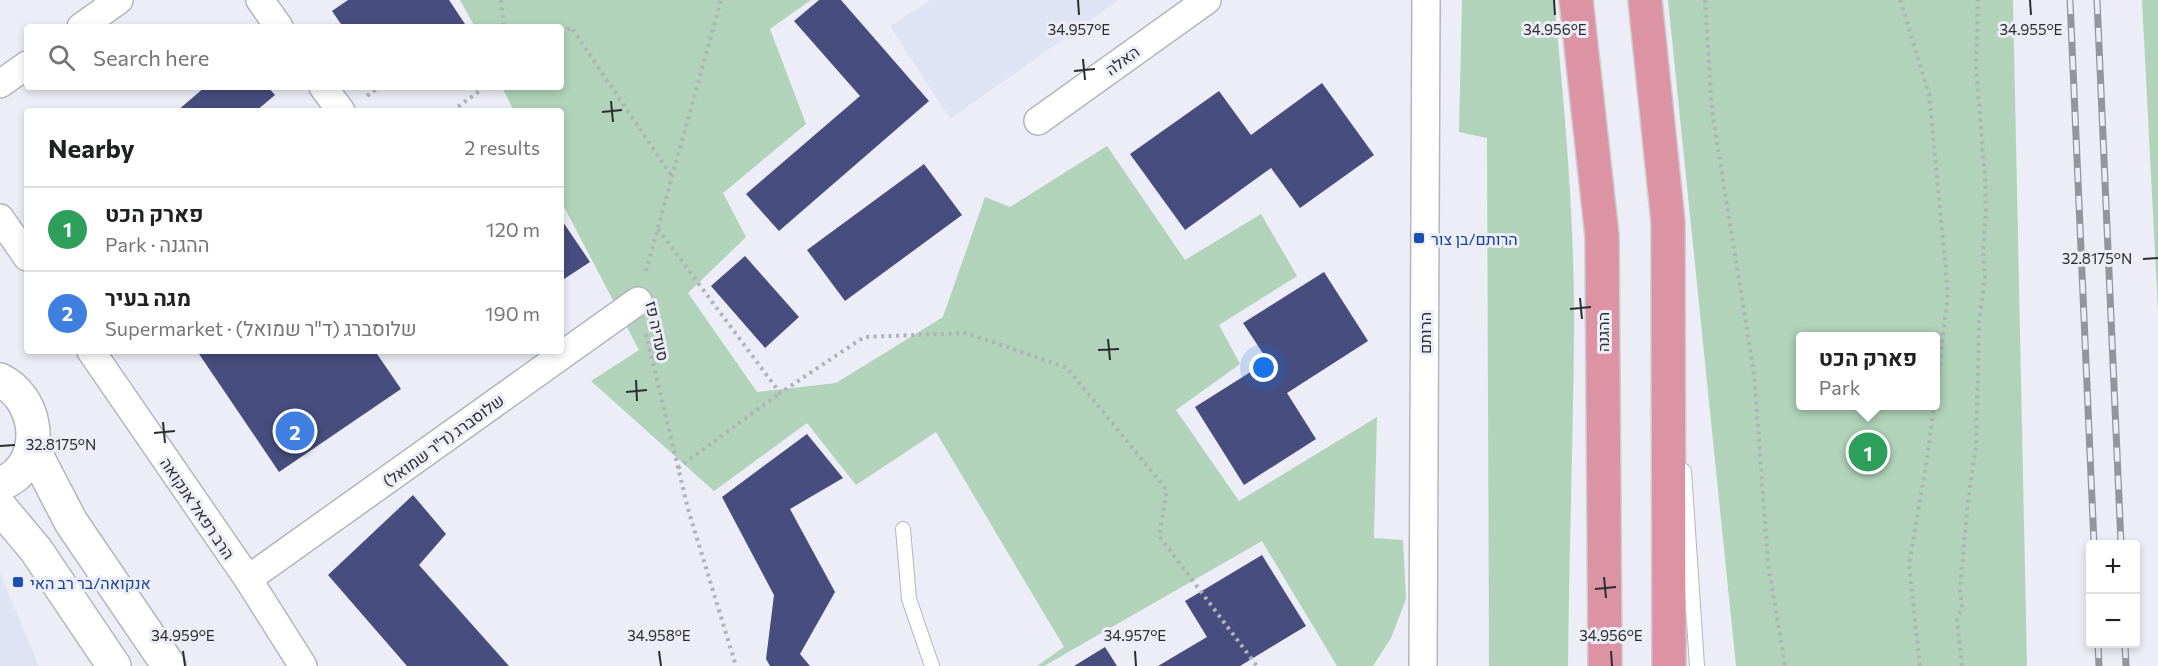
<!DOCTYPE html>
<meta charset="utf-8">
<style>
body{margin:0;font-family:Commissioner,Heebo,sans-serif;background:#f6f6f6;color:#202124}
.controls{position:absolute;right:18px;bottom:18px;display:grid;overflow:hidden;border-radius:6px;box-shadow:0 3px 9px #0003}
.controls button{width:54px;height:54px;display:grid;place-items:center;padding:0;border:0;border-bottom:2px solid #e0e0e0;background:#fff;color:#202124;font:30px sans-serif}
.you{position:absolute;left:1264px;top:368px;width:21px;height:21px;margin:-15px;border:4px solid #fff;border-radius:50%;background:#1a73e8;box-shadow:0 0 0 9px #1a73e833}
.badge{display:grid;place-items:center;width:39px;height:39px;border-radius:50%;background:#1a73e8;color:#fff;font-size:20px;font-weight:700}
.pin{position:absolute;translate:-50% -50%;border:3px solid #fff;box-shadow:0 2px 6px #0006}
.popup{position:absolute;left:1796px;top:332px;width:144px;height:78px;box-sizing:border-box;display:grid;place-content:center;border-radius:6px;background:#fff;filter:drop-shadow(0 2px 4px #0005);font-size:20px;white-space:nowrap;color:#757577}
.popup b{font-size:22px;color:#202124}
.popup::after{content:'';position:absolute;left:50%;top:100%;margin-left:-12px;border:12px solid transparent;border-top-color:#fff}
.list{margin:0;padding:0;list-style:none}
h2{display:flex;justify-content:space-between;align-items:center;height:78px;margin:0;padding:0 24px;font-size:26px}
h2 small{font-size:20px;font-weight:400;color:#757577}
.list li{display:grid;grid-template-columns:39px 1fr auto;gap:18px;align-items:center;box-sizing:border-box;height:84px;padding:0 24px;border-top:2px solid #e0e0e0}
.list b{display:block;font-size:22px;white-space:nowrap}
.list p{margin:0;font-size:20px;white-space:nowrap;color:#757577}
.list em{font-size:20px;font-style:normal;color:#757577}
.icon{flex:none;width:33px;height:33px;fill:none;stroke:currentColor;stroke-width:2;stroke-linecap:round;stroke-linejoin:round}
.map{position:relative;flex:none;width:2158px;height:666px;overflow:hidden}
.search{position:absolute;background:#fff;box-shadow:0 3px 9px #0003;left:24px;top:24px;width:540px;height:66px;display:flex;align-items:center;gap:15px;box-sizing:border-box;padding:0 21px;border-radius:6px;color:#757577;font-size:22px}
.panel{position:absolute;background:#fff;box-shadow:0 3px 9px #0003;left:24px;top:108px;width:540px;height:246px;border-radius:6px}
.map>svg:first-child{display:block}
</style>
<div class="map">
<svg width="2158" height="666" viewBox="0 0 2158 666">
<rect width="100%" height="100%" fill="#ecedf6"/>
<!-- built -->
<path fill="#e0e3f3" d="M931,0H1119L950,119L890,26Z
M0,573L39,666H0Z"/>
<!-- green -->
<path fill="#b0d3b9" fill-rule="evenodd" d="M460,0H811L770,29L806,124L723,193L746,237L688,293L757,392L836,383L943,317L985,197L1010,207L1107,146L1185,260L1261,214L1297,276L1219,325L1240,364L1176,410L1239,501L1377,417L1374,538L1403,540L1406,599L1391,638L1373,666H1337L1262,541L1044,666H1037L1064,647L936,432L856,485L807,423L714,491L591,381L639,350L561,201V111H514L502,87H561V27H475Z
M1462,0H1554C1565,111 1575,223 1574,335C1573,445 1569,556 1568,666H1489L1487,138L1459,132Z
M1668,0H2013L2027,666H1736ZM1800,336H1936V406H1800Z
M2142,0H2158V311Z"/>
<!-- building -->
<path fill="#474d7e" d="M348,0H449L467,27H343L332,11Z
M819,0H841L929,101L779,231L746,194L860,96L794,21Z
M1322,83L1374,155L1300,208L1271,168L1185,230L1130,154L1219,91L1251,135Z
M205,87H268L275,95L256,111H177Z
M924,164L962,215L845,301L807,250Z
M561,219L590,262L561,281Z
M745,256L799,317L765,348L711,286Z
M1324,272L1368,341L1287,393L1316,439L1244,485L1195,407L1268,361L1243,323Z
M197,351H375L401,389L279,472Z
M807,434L843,478L790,509L835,592L800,654L810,666H770L766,659L774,595L722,497Z
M413,495L446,534L419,565L509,666H407L328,575Z
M1262,555L1306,626L1240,666H1158L1207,637L1185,601Z
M1105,647L1117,666H1074Z"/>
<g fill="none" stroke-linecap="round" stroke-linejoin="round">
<!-- service casing -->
<g stroke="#b4b6be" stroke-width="16">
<path id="service" d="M1684,471L1697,666
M903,529L909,599L932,666"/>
</g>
<!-- minor casing -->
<g stroke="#b4b6be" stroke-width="30">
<path id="minor" d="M260,0L279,27
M81,27L119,0
M0,84L27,65
M323,87L341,111
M1038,121L1207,0
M0,218L27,257
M91,351L248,579L303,666
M248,579L638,301
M1423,666L1426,0"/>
</g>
<!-- tertiary casing -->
<g stroke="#b4b6be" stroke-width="36">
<path id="tertiary" d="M0,380C35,397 45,448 16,475C11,479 5,482 0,485
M32,447L71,522L169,666
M0,507L36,550L114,666"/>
</g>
<!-- trunk casing -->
<g stroke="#cccdcd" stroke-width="36">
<path id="trunk" d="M1576,0L1602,236L1605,666
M1645,0L1668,222L1669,666"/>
</g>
<!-- path -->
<path stroke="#b1b2b9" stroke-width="4" stroke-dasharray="3 4.5" stroke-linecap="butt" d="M501,0L504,27
M1705,0L1712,111L1754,374L1768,563L1785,666
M1900,0L1929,94L1948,293L1936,394
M561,34L571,27L671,175
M367,96L379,87
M452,111L485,87
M658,229L780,393L864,337L967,333L1067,368L1167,490L1159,536L1257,666
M646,271L721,0
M646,334L688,509L736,666
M678,468L780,393
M1920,666L1909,565L1927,459L1934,406
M1962,666L1957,620L1962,606L1960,590L1968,500L1976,446L1979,321L1985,278L1983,250L1986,211L1985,177L1976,67L1978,0"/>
<!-- service -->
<use href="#service" stroke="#fff" stroke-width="14"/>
<!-- minor -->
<use href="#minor" stroke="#fff" stroke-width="27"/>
<!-- tertiary -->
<use href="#tertiary" stroke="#fff" stroke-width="33"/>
<!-- trunk -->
<use href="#trunk" stroke="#dc93a4" stroke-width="33"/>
<!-- rail casing -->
<g stroke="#94959c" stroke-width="7">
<path id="rail" d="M2070,0L2094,544
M2097,0L2121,544
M2098,644L2099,666
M2125,644L2126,666"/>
</g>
<!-- rail -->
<use href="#rail" stroke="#ecedf6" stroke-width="4.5" stroke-dasharray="14" stroke-linecap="butt"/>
</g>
<!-- ticks -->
<path fill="none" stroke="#2c2d30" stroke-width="2" d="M1078,0L1079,15M1554,0L1555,15M2030,0L2031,15M1083,59L1085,80M1074,71L1095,69M611,101L613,122M602,112L622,110M2143,259L2158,258M1580,298L1582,319M1570,309L1591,307M1108,339L1110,360M1098,350L1119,349M636,380L637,401M626,392L647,390M163,422L165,443M154,433L175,431M0,446L15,445M1604,577L1606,598M1595,589L1616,587M183,651L185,666M659,651L661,666M1135,651L1136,666M1611,651L1612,666"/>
<!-- markers -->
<g fill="#1a4fb4" stroke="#ecedf6" stroke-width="2">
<rect x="1413" y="232" width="12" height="12" rx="3"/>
<rect x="12" y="576" width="12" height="12" rx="3"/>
</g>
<g text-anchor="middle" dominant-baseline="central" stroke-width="6" stroke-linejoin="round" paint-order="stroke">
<!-- street labels -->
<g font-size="16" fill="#2c2d30" stroke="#ecedf6">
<text transform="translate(1122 60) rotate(-36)">האלה</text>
<text transform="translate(658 331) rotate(78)">סעדיה פז</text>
<text transform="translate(1602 332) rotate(-90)">ההגנה</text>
<text transform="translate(1424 333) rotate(-90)">הרותם</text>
<text transform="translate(443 440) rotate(-36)">שלוסברג (ד"ר שמואל)</text>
<text transform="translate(198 508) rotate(56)">הרב רפאל אנקואה</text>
</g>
<!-- transit labels -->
<g font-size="16" fill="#164399" stroke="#ecedf6" text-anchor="start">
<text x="1431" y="238">הרותם/בן צור</text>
<text x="30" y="582">אנקואה/בר רב האי</text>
</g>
</g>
<g font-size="15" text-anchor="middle" fill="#2c2d30" stroke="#ecedf6" stroke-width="6" stroke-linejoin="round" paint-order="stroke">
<text x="1079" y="35">34.957°E</text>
<text x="1555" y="35">34.956°E</text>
<text x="2031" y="35">34.955°E</text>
<text x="2097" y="264">32.8175°N</text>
<text x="61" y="450">32.8175°N</text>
<text x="183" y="641">34.959°E</text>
<text x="659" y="641">34.958°E</text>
<text x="1135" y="641">34.957°E</text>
<text x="1611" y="641">34.956°E</text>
</g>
</svg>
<div class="controls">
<button>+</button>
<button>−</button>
</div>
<div class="you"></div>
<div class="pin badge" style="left:1868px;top:452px;background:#2e9e5b">1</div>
<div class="popup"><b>פארק הכט</b>Park</div>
<div class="pin badge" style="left:295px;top:431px;background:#3f7fe0">2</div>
<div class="search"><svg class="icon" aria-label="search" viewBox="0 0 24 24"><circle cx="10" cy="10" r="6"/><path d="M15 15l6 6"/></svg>Search here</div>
<section class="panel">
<h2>Nearby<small>2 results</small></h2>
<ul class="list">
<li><span class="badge" style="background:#2e9e5b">1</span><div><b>פארק הכט</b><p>Park · ההגנה</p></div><em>120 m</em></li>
<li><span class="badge" style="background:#3f7fe0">2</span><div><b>מגה בעיר</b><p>Supermarket · שלוסברג (ד&quot;ר שמואל)</p></div><em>190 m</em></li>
</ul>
</section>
</div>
